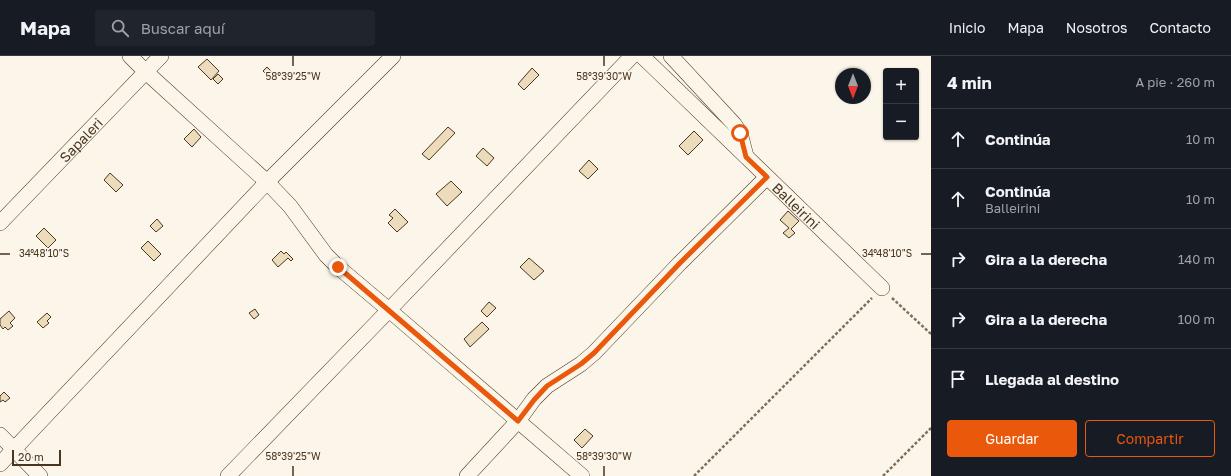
<!DOCTYPE html>
<html lang="es">
<meta charset="utf-8">
<style>
body{margin:0;font-family:"Golos Text",sans-serif;background:#20242c;color:#f1f3f6}
.controls{position:absolute;right:12px;top:12px;display:grid;overflow:hidden;border-radius:4px;box-shadow:0 1px 3px #0004}
.controls button{width:36px;height:36px;display:grid;place-items:center;padding:0;border:0;border-bottom:1px solid #363941;background:#171b24;color:#f1f3f6;font:20px sans-serif}
.compass{position:absolute;left:835px;top:12px;width:36px;height:36px;border-radius:50%;background:#171b24;box-shadow:0 1px 3px #0004;rotate:180deg}
.scale{position:absolute;left:12px;bottom:10px;width:49px;box-sizing:border-box;padding-left:4px;border:2px solid #4a3520;border-top:0;font-size:11px;line-height:14px;white-space:nowrap;color:#4a3520;-webkit-text-stroke:3px #fbf6e9;paint-order:stroke}
.stop{position:absolute;width:12px;height:12px;margin:-9px;border:3px solid #ea580c;border-radius:50%;background:#fff}
.stop.end{background:#ea580c;border-color:#fff;box-shadow:0 1px 4px #0008}
.list{margin:0;padding:0;list-style:none}
h2{display:flex;justify-content:space-between;align-items:center;height:52px;margin:0;padding:0 16px;font-size:17px}
h2 small{font-size:13px;font-weight:400;color:#9ea1a6}
.list li{display:grid;grid-template-columns:26px 1fr auto;gap:12px;align-items:center;box-sizing:border-box;height:60px;padding:0 16px;border-top:1px solid #363941}
.list b{display:block;font-size:15px;white-space:nowrap}
.list p{margin:0;font-size:13px;white-space:nowrap;color:#9ea1a6}
.list em{font-size:13px;font-style:normal;color:#9ea1a6}
.actions{display:flex;gap:8px;padding:12px 16px}
.actions a{flex:1;padding:9px 0;border:1px solid #ea580c;border-radius:4px;text-align:center;font-size:14px;color:#ea580c}
.actions .main{background:#ea580c;color:#fff}
.icon{flex:none;width:22px;height:22px;fill:none;stroke:currentColor;stroke-width:2;stroke-linecap:round;stroke-linejoin:round}
.map{position:relative;flex:none;width:931px;height:420px;overflow:hidden}
header{display:flex;align-items:center;gap:24px;box-sizing:border-box;height:56px;padding:0 20px;background:#171b24;border-bottom:1px solid #363941}
header strong{font-size:19px}
nav{display:flex;gap:22px;margin-inline-start:auto;font-size:14px}
.search{width:280px;height:36px;background:#20242c;display:flex;align-items:center;gap:10px;box-sizing:border-box;padding:0 14px;border-radius:4px;color:#9ea1a6;font-size:15px}
main{display:flex}
aside{flex:1;background:#171b24}
.map>svg:first-child{display:block}
</style>
<header>
<strong>Mapa</strong>
<div class="search"><svg class="icon" aria-label="search" viewBox="0 0 24 24"><circle cx="10" cy="10" r="6"/><path d="M15 15l6 6"/></svg>Buscar aquí</div>
<nav><a>Inicio</a><a>Mapa</a><a>Nosotros</a><a>Contacto</a></nav>
</header>
<main>
<div class="map">
<svg width="931" height="420" viewBox="0 0 931 420">
<rect width="100%" height="100%" fill="#fbf6e9"/>
<!-- building -->
<path fill="#ecdcbc" stroke="#4a3520" d="M207,3L219,15L211,24L198,11Z
M267,11L272,16L268,20L263,15Z
M532,12L539,19L524,34L518,28Z
M218,18L223,23L218,28L213,23Z
M448,71L455,77L429,104L422,98Z
M194,73L201,81L192,91L184,83Z
M694,75L703,84L688,99L679,90Z
M483,92L494,102L487,110L476,100Z
M589,104L598,113L588,123L579,115Z
M110,117L123,129L116,136L104,124Z
M451,125L462,136L447,150L436,138Z
M395,153L408,166L397,176L388,167L393,162L389,159Z
M788,155L799,165L791,173L795,177L789,182L783,177L789,172L780,164Z
M157,163L163,170L156,176L150,170Z
M44,172L56,184L48,192L36,180Z
M148,185L161,198L154,205L141,192Z
M281,195L284,198L286,196L293,203L291,205L288,202L278,211L272,204Z
M529,202L544,215L534,224L520,211Z
M489,246L496,252L487,261L481,255Z
M255,253L259,259L254,263L249,257Z
M9,255L15,262L10,267L13,270L8,274L5,271L3,273L0,269V263Z
M47,257L51,261L47,265L49,267L43,272L37,266Z
M482,266L489,273L470,291L464,283Z
M4,336L10,342L5,346L3,344L0,346V340Z
M585,373L593,380L582,392L574,384Z"/>
<g fill="none" stroke-linecap="round" stroke-linejoin="round">
<!-- street casing -->
<g stroke="#4a3520" stroke-width="16">
<g id="street">
<path d="M130,0L146,16L267,126L290,150L326,199L338,211L389,254L582,420"/>
<path id="s1" d="M642,0L882,232"/>
<path d="M671,0L734,68L740,77L746,100"/>
<path id="s2" d="M0,167L161,0"/>
<path d="M0,379L40,420"/>
<path d="M0,408L267,126L393,0"/>
<path d="M228,420L389,254L632,0"/>
<path d="M467,420L518,365L534,343L547,330L581,308L594,297L680,207L767,121"/>
</g>
</g>
<!-- path -->
<path stroke="#7f6f5c" stroke-width="2.5" stroke-dasharray="3 2" stroke-linecap="butt" d="M892,242L931,278
M694,420L872,242
M883,420L931,372"/>
<!-- street -->
<use href="#street" stroke="#fbf6e9" stroke-width="15"/>
</g>
<g fill="none" stroke-linecap="round" stroke-linejoin="round">
<!-- route -->
<path stroke="#ea580c" stroke-width="5" d="M338,211L518,365L534,344L547,330L581,308L594,297L680,207L767,121L746,101L740,77"/>
</g>
<!-- ticks -->
<path fill="none" stroke="#4a3520" stroke-width="1.5" d="M293,0V10M604,0V10M0,198H10M921,198H931M293,410V420M604,410V420"/>
<g text-anchor="middle" dominant-baseline="central" stroke-width="3" stroke-linejoin="round" paint-order="stroke">
<!-- street labels -->
<g font-size="14" fill="#4a3520" stroke="#fbf6e9">
<text stroke="none"><textPath href="#s2" startOffset="116">Sapaleri</textPath></text>
<text stroke="none"><textPath href="#s1" startOffset="215">Balleirini</textPath></text>
</g>
</g>
<g font-size="10" text-anchor="middle" fill="#4a3520" stroke="#fbf6e9" stroke-width="3" stroke-linejoin="round" paint-order="stroke">
<text x="293" y="24">58°39'25"W</text>
<text x="604" y="24">58°39'30"W</text>
<text x="887" y="201">34°48'10"S</text>
<text x="44" y="201">34°48'10"S</text>
<text x="293" y="404">58°39'25"W</text>
<text x="604" y="404">58°39'30"W</text>
</g>
</svg>
<div class="controls">
<button>+</button>
<button>−</button>
</div>
<svg class="compass" viewBox="-18 -18 36 36"><path d="M0-13l5 13h-10z" fill="#e53935"/><path d="M0 13l5-13h-10z" fill="#9ea1a6"/></svg>
<div class="scale">20 m</div>
<div class="stop" style="left:740px;top:77px"></div>
<div class="stop end" style="left:338px;top:211px"></div>
</div>
<aside>
<h2>4 min<small>A pie · 260 m</small></h2>
<ul class="list">
<li><svg class="icon" aria-label="ahead" viewBox="0 0 24 24"><path d="M12 20V5M6 11l6-6 6 6"/></svg><div><b>Continúa</b></div><em>10 m</em></li>
<li><svg class="icon" aria-label="ahead" viewBox="0 0 24 24"><path d="M12 20V5M6 11l6-6 6 6"/></svg><div><b>Continúa</b><p>Balleirini</p></div><em>10 m</em></li>
<li><svg class="icon" aria-label="right" viewBox="0 0 24 24"><path d="M7 20v-9h11M14 6l5 5-5 5"/></svg><div><b>Gira a la derecha</b></div><em>140 m</em></li>
<li><svg class="icon" aria-label="right" viewBox="0 0 24 24"><path d="M7 20v-9h11M14 6l5 5-5 5"/></svg><div><b>Gira a la derecha</b></div><em>100 m</em></li>
<li><svg class="icon" aria-label="arrive" viewBox="0 0 24 24"><path d="M6 21V4h12l-3 4 3 4H6"/></svg><div><b>Llegada al destino</b></div></li>
</ul>
<div class="actions"><a class="main">Guardar</a><a>Compartir</a></div>
</aside>
</main>
